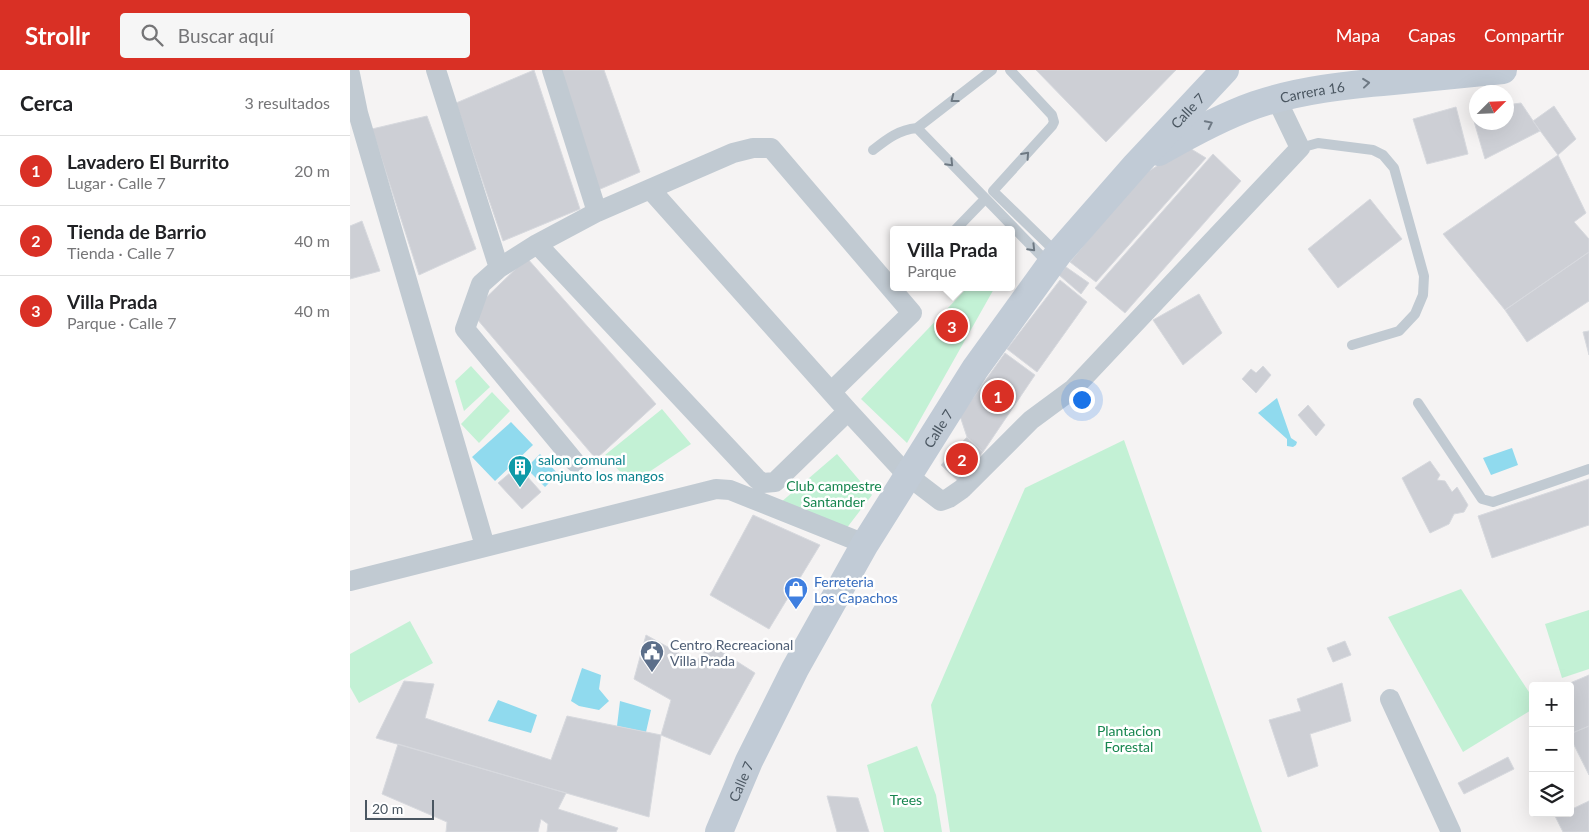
<!DOCTYPE html>
<html lang="es">
<meta charset="utf-8">
<style>
body{margin:0;font-family:Lato,sans-serif;background:#f6f6f6;color:#202124}
.controls{position:absolute;right:15px;bottom:15px;display:grid;overflow:hidden;border-radius:5px;box-shadow:0 5px 20px #0002}
.controls button{width:45px;height:45px;display:grid;place-items:center;padding:0;border:0;border-bottom:1px solid #e0e0e0;background:#fff;color:#202124;font:25px sans-serif}
.compass{position:absolute;left:1119px;top:15px;width:45px;height:45px;border-radius:50%;background:#fff;box-shadow:0 5px 20px #0002;rotate:66deg}
.scale{position:absolute;left:15px;bottom:12px;width:69px;box-sizing:border-box;padding-left:5px;border:2px solid #4a5661;border-top:0;font-size:14px;line-height:18px;white-space:nowrap;color:#4a5661;-webkit-text-stroke:4px #fff;paint-order:stroke}
.you{position:absolute;left:731px;top:329px;width:18px;height:18px;margin:-12px;border:4px solid #fff;border-radius:50%;background:#1a73e8;box-shadow:0 0 0 8px #1a73e833}
.badge{display:grid;place-items:center;width:32px;height:32px;border-radius:50%;background:#d93025;color:#fff;font-size:16px;font-weight:700}
.pin{position:absolute;translate:-50% -50%;border:2px solid #fff;box-shadow:0 1px 5px #0006}
.popup{position:absolute;left:540px;top:156px;width:125px;height:65px;box-sizing:border-box;display:grid;place-content:center;border-radius:5px;background:#fff;filter:drop-shadow(0 1px 4px #0005);font-size:16px;white-space:nowrap;color:#757577}
.popup b{font-size:19px;color:#202124}
.popup::after{content:'';position:absolute;left:50%;top:100%;margin-left:-10px;border:10px solid transparent;border-top-color:#fff}
.list{margin:0;padding:0;list-style:none}
h2{display:flex;justify-content:space-between;align-items:center;height:65px;margin:0;padding:0 20px;font-size:21px}
h2 small{font-size:16px;font-weight:400;color:#757577}
.list li{display:grid;grid-template-columns:32px 1fr auto;gap:15px;align-items:center;box-sizing:border-box;height:70px;padding:0 20px;border-top:1px solid #e0e0e0}
.list b{display:block;font-size:19px;white-space:nowrap}
.list p{margin:0;font-size:16px;white-space:nowrap;color:#757577}
.list em{font-size:16px;font-style:normal;color:#757577}
.icon{flex:none;width:28px;height:28px;fill:none;stroke:currentColor;stroke-width:2;stroke-linecap:round;stroke-linejoin:round}
.map{position:relative;flex:none;width:1239px;height:762px;overflow:hidden}
header{display:flex;align-items:center;gap:30px;box-sizing:border-box;height:70px;padding:0 25px;background:#d93025;color:#fff}
header strong{font-size:24px}
nav{display:flex;gap:28px;margin-inline-start:auto;font-size:18px}
.search{width:350px;height:45px;background:#f6f6f6;display:flex;align-items:center;gap:12px;box-sizing:border-box;padding:0 18px;border-radius:5px;color:#757577;font-size:19px}
main{display:flex}
aside{flex:1;background:#fff}
.map>svg:first-child{display:block}
</style>
<header>
<strong>Strollr</strong>
<div class="search"><svg class="icon" aria-label="search" viewBox="0 0 24 24"><circle cx="10" cy="10" r="6"/><path d="M15 15l6 6"/></svg>Buscar aquí</div>
<nav><a>Mapa</a><a>Capas</a><a>Compartir</a></nav>
</header>
<main>
<aside>
<h2>Cerca<small>3 resultados</small></h2>
<ul class="list">
<li><span class="badge">1</span><div><b>Lavadero El Burrito</b><p>Lugar · Calle 7</p></div><em>20 m</em></li>
<li><span class="badge">2</span><div><b>Tienda de Barrio</b><p>Tienda · Calle 7</p></div><em>40 m</em></li>
<li><span class="badge">3</span><div><b>Villa Prada</b><p>Parque · Calle 7</p></div><em>40 m</em></li>
</ul>
</aside>
<div class="map">
<svg width="1239" height="762" viewBox="0 0 1239 762">
<rect width="100%" height="100%" fill="#f5f3f3"/>
<!-- green -->
<path fill="#c3f1d5" d="M618,217H645L557,373L511,329Z
M121,296L140,317L114,341L105,311Z
M142,322L160,341L129,373L111,354Z
M312,339L341,374L281,414L255,385Z
M774,370L912,762H600L581,635L675,418Z
M487,384L522,425L496,459L430,433Z
M1111,519L1183,628V639L1113,682L1038,547Z
M1239,540V599L1212,608L1195,554Z
M60,551L83,593L9,633L0,617V584Z
M567,676L586,725L592,762H534L517,695Z"/>
<!-- water -->
<path fill="#90daee" d="M927,328L941,368L947,372L946,375L943,377L937,376V369L908,343Z
M161,352L183,375L145,411L122,387Z
M1162,378L1168,395L1141,405L1133,388Z
M190,384L208,404L195,417L176,398Z
M232,598L251,605L249,619L259,631L249,640L229,636L221,631Z
M148,630L187,645L181,663L138,651Z
M270,631L301,640L296,662L267,656Z"/>
<!-- building -->
<path fill="#cdcfd5" stroke="#d7d9de" d="M184,0L230,139L153,171L106,33Z
M208,0H254L290,102L248,120Z
M686,0H826L756,72Z
M1171,33L1190,61L1135,89L1121,41L1126,40V52H1156V35Z
M1204,36L1226,69L1208,85L1183,51Z
M1106,37L1118,84L1077,94L1063,49Z
M77,46L126,179L69,205L22,59Z
M838,77L856,88L746,212L720,192L789,107Z
M863,84L891,111L775,243L745,218Z
M1208,85L1236,143L1224,152L1239,169V182L1155,240L1093,164Z
M1020,129L1052,169L988,218L958,179Z
M12,151L30,201L0,209V156Z
M1239,182V231L1177,272L1155,240Z
M177,188L306,334L246,389L121,242Z
M716,197L739,213L731,224L709,205Z
M710,210L737,232L687,302L657,279Z
M849,224L872,263L833,295L803,250Z
M1239,261V285L1233,262Z
M655,283L685,305L633,382L617,367L610,346Z
M913,296L921,305L906,323L892,309L901,299L906,303Z
M958,335L975,355L966,366L948,345Z
M617,367L633,382L609,412L591,395Z
M1080,391L1090,405L1087,410L1095,411L1102,422L1107,417L1118,435L1114,442L1104,444L1099,454L1080,463L1052,408Z
M168,396L191,422L172,439L148,413Z
M1239,409V455L1142,488L1128,446Z
M403,445L470,475L419,559L360,525Z
M296,565L345,592L361,575L405,603L360,685L311,665L321,630L284,609Z
M995,571L1001,585L983,592L977,578Z
M1239,605V656L1220,664V616H1213Z
M54,611L84,614L75,648L201,690L217,646L311,665L299,747L26,668Z
M992,613L1001,651L960,664L968,696L938,707L919,650L951,641L947,629Z
M1239,656V705L1220,667V664Z
M48,674L216,723L208,739L268,758L266,762H197L198,754L191,749L188,762H96L97,752L32,724Z
M1158,687L1164,699L1114,724L1108,713Z
M477,726L508,728L519,762H487Z
M1239,731V762H1213L1205,746L1212,743H1220V740Z"/>
<g fill="none" stroke-linecap="round" stroke-linejoin="round">
<!-- lane -->
<path stroke="#c1cad2" stroke-width="10" d="M660,0L702,45L704,52L702,56L643,121L708,184
M567,58L700,195
M950,78L968,73L1023,80L1033,85L1044,98L1074,206L1073,225L1065,244L1049,261L1002,275
M523,80C537,69 548,60 567,58L642,0
M605,160L635,129
M1068,333L1132,429L1143,432L1239,399"/>
<!-- street -->
<path stroke="#c1cad2" stroke-width="20" d="M86,0L149,198
M202,0L247,142
M0,4L8,43L135,476
M300,119L498,341L557,405L591,431L599,428L612,419L681,350L723,319L950,78L926,28
M187,174L407,409L413,413L425,412L498,341
M225,392L115,259L131,214L149,198L187,174L247,142L383,83L403,78H421L562,243L481,322
M0,511L366,419L380,420L515,474
M1040,629L1101,762"/>
<!-- secondary -->
<g stroke="#c1cbd6" stroke-width="28">
<path id="s1" d="M809,82C840,64 871,47 905,35C949,20 996,15 1043,11C1080,7 1116,4 1153,0"/>
<path id="s2" d="M369,762L399,691L445,599L515,474L625,299L708,184L786,95L875,0"/>
</g>
</g>
<!-- one-way arrows -->
<defs><path id="oneway-chevron" d="M-2-3.5L2.5 0L-2 3.5" fill="none" stroke-width="1.6" stroke-linecap="round" stroke-linejoin="round" transform="scale(1.25)"/></defs>
<g stroke="#6e7984">
<use href="#oneway-chevron" transform="translate(1016 13) rotate(-6)"/>
<use href="#oneway-chevron" transform="translate(859 54) rotate(-26)"/>
</g>
<g stroke="#6e7983">
<use href="#oneway-chevron" transform="translate(604 29) rotate(142)"/>
<use href="#oneway-chevron" transform="translate(676 85) rotate(-48)"/>
<use href="#oneway-chevron" transform="translate(600 93) rotate(46)"/>
<use href="#oneway-chevron" transform="translate(682 178) rotate(46)"/>
</g>
<!-- icons -->
<defs>
<g id="building-pin" transform="scale(1.25)"><path d="M0 17L-7.5 6A9.5 9.5 0 1 1 7.5 6Z" fill="#0f9aa8" stroke="#fff"/><path d="M-4-6H4V6H1V3H-1V6H-4ZM-2.5-4.3h1.7v1.8h-1.7ZM.8-4.3h1.7v1.8H.8ZM-2.5-1h1.7V.8h-1.7ZM.8-1h1.7V.8H.8Z" fill="#fff"/></g>
<g id="shop-pin" transform="scale(1.25)"><path d="M0 17L-7.5 6A9.5 9.5 0 1 1 7.5 6Z" fill="#3f7fe0" stroke="#fff"/><path d="M-5-2.5h2.3a2.7 3.5 0 0 1 5.4 0H5L5.5 6h-11ZM-1.5-2.5h3a1.5 2.3 0 0 0-3 0Z" fill="#fff"/></g>
<g id="civic-pin" transform="scale(1.25)"><path d="M0 17L-7.5 6A9.5 9.5 0 1 1 7.5 6Z" fill="#5c6f8a" stroke="#fff"/><path d="M-.6-6.5H3V-4.5H.6V-3L4-1V1h2V6H-6V1h2V-1L-.6-3ZM-1.2 2.5V6h2.4V2.5Z" fill="#fff"/></g>
</defs>
<g fill-rule="evenodd">
<use href="#building-pin" x="170" y="397"/>
<use href="#shop-pin" x="446" y="519"/>
<use href="#civic-pin" x="302" y="582"/>
</g>
<g text-anchor="middle" dominant-baseline="central" stroke-width="5" stroke-linejoin="round" paint-order="stroke">
<!-- street labels -->
<g font-size="14" fill="#4a5661" stroke="#fff">
<text stroke="none"><textPath href="#s1" startOffset="166">Carrera 16</textPath></text>
<text stroke="none"><textPath href="#s2" startOffset="865">Calle 7</textPath></text>
<text stroke="none"><textPath href="#s2" startOffset="460">Calle 7</textPath></text>
<text stroke="none"><textPath href="#s2" startOffset="55">Calle 7</textPath></text>
</g>
<!-- culture labels -->
<g font-size="14" fill="#0d838f" stroke="#fff" text-anchor="start">
<text x="188" y="389">salon comunal<tspan x="188" dy="16">conjunto los mangos</tspan></text>
</g>
<!-- park labels -->
<g font-size="14" fill="#17864f" stroke="#fff">
<text x="484" y="415">Club campestre<tspan x="484" dy="16">Santander</tspan></text>
<text x="779" y="660">Plantacion<tspan x="779" dy="16">Forestal</tspan></text>
<text x="556" y="729">Trees</text>
</g>
<!-- shop labels -->
<g font-size="14" fill="#366cbe" stroke="#fff" text-anchor="start">
<text x="464" y="511">Ferreteria<tspan x="464" dy="16">Los Capachos</tspan></text>
</g>
<!-- service labels -->
<g font-size="14" fill="#4e5e75" stroke="#fff" text-anchor="start">
<text x="320" y="574">Centro Recreacional<tspan x="320" dy="16">Villa Prada</tspan></text>
</g>
</g>
</svg>
<div class="controls">
<button>+</button>
<button>−</button>
<button><svg class="icon" aria-label="layers" viewBox="0 0 24 24"><path d="M12 4l9 5-9 5-9-5zM3 14l9 5 9-5"/></svg></button>
</div>
<svg class="compass" viewBox="-18 -18 36 36"><path d="M0-13l5 13h-10z" fill="#e53935"/><path d="M0 13l5-13h-10z" fill="#757577"/></svg>
<div class="scale">20 m</div>
<div class="you"></div>
<div class="pin badge" style="left:648px;top:326px">1</div>
<div class="pin badge" style="left:612px;top:389px">2</div>
<div class="pin badge" style="left:602px;top:256px">3</div>
<div class="popup"><b>Villa Prada</b>Parque</div>
</div>
</main>
